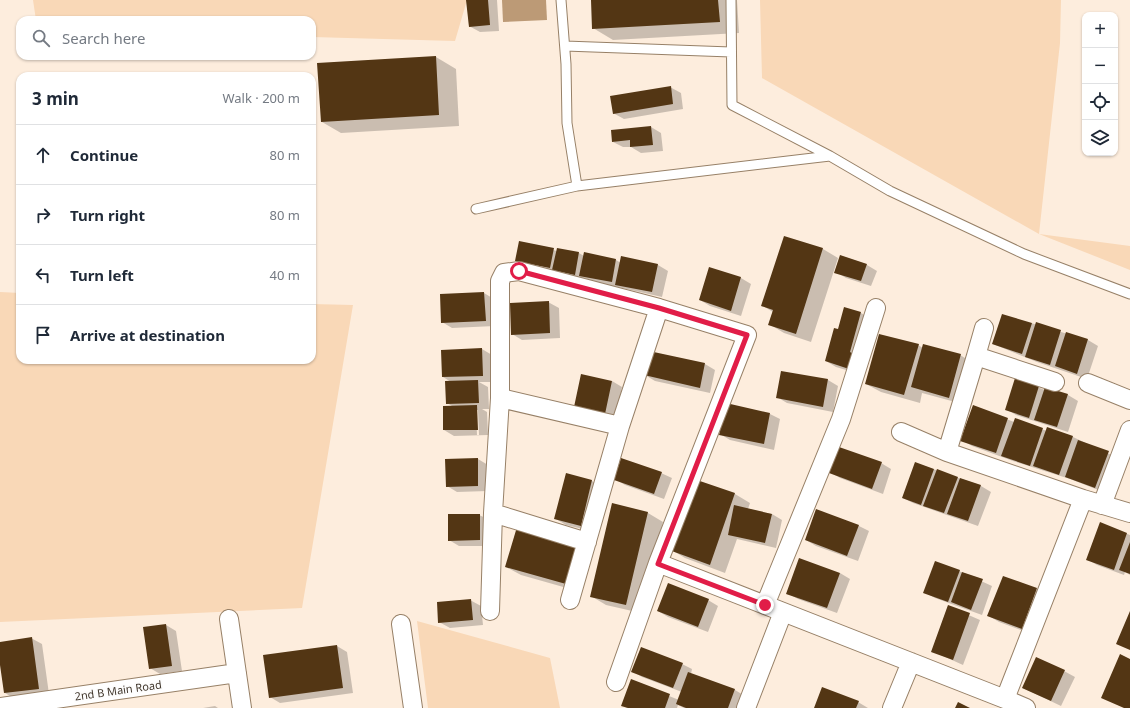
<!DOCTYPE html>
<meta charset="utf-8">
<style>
body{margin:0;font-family:"Noto Sans",sans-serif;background:#f2f2f3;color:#1f2937}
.controls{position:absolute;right:12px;top:12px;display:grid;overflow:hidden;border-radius:8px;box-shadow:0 1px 3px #0004}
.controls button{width:36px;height:36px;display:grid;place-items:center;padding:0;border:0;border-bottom:1px solid #e0e1e3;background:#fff;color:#1f2937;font:20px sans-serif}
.stop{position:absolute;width:12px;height:12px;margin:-9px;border:3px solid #e11d48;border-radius:50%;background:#fff}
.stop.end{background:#e11d48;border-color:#fff;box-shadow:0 1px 4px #0008}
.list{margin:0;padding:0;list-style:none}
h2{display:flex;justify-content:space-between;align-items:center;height:52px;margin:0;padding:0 16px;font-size:17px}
h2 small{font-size:13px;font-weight:400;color:#747a83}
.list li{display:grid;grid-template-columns:26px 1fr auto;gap:12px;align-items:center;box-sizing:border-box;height:60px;padding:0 16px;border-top:1px solid #e0e1e3}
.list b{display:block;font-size:15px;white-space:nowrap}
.list em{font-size:13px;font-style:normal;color:#747a83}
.icon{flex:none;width:22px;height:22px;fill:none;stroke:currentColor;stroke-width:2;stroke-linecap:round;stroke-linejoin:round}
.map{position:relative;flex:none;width:1130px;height:708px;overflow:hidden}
.search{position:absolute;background:#fff;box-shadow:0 1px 3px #0004;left:16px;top:16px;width:300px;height:44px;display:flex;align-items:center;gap:10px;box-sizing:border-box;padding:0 14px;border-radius:12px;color:#747a83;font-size:15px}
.panel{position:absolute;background:#fff;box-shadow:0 1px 3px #0004;left:16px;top:72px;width:300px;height:292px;border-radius:12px}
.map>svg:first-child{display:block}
</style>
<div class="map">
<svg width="1130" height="708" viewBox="0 0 1130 708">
<rect width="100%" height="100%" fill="#fdeddd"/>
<!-- green -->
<path fill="#f9d8b7" d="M33,0H467L455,41L312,37V20H36Z
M760,0H1061L1060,43L1039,234L1130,246V270L1039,234L762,78Z
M0,292L20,293V360H312V304L353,305L302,608L0,622Z
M417,621L550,658L560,708H428Z"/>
<!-- water -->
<path fill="#bc9a76" d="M502,0H546L547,20L503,22Z"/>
<!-- shadow -->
<path fill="#0003" fill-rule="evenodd" d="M467,0H497L499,31L480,32L469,26Z
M592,0H737L739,33L613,40L593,28Z
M436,57L456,69L459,126L341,133L322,122L319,64Z
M670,87L681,93L683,109L624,119L613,113Z
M651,127L661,133L663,151L641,153L631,147H623L613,142Z
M785,237L823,249L838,258L811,342L784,333L769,324L773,312L763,306Z
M520,242L557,251L558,249L579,253L584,256L585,254L616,260L621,263L658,265L668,271L662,297L591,281L585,278V280L526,266L516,261Z
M867,265L877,271L871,286L846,278L836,272Z
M710,269L741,278L751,284L741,316L710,306L700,300Z
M484,293L494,299L495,326L452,328L442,322Z
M548,302L559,308L560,338L522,340L512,334Z
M861,313L871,319L863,375L836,367L826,361L838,330Z
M1031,323L1088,340L1098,346L1087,379L1037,362L993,344Z
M918,345L923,348L960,355L970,361L959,403L922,393L920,403L881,392L866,384Z
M482,349L492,355L493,382H479L488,387L489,409H482L487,412L488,435L454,436L444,430L452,406L447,403L451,382L443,377L442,351ZM476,410H478L479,435H477Z
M705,364L715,370L710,393L655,381L645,375Z
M782,372L828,380L838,386L833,412L787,403L777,397Z
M1016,379L1045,390L1068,395L1078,401L1068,432L1016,415L1006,409Z
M612,381L622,387L616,419L585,412Z
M727,404L770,414L780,419L774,450L730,440L720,434Z
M974,406L1014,422L1015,420L1047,431L1073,437L1118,458L1106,493L1070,479L1013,461L972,446L962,440Z
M478,459L488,465V491L457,492L447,486Z
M881,463L891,469L883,494L840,478L830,472Z
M916,463L981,486L991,492L978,526L913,503L903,498Z
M661,473L672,478L664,499L625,485L615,479Z
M567,474L592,481L602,487L591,531L566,525L556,519Z
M695,480L735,494L750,503L748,509L772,514L782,520L776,548L737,539L725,573L685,558L670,549Z
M613,505L648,513L663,522L641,613L606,605L591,596Z
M479,515L490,520V546H459L449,540Z
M1100,524L1130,535V575L1125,572L1124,575L1097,565L1087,559Z
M859,526L869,531L858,561L816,546L806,540Z
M517,528L581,592L521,575L506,567Z
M959,571L992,586L982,615L935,598L924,592Z
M840,573L850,579L837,613L798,599L787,593Z
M1036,589L1046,595L1032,634L999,622L989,616Z
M470,600L481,606L483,625L450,628L439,622Z
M708,600L718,606L708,632L668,617L658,611Z
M948,606L980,620L963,665L932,651Z
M166,625L176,631L182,671L160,674L150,668Z
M31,638L42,644L49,694L15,699L5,693L0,658V643Z
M337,646L347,652L353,693L280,703L270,697L264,656Z
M682,664L692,669L691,674L735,690L745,696L741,708H684L678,705L677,708H627L622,705L632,681L679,700L682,692L642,677L632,671Z
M1064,671L1075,677L1061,706L1023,688Z
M858,702L868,708H815Z
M215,706L218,708H203Z"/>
<!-- building -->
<path fill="#533614" d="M466,0H488L490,25L469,27Z
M591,0H718L720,22L592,29Z
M436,56L439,115L321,122L317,63Z
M671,86L673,104L613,114L610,96Z
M651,126L653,145L630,147V140L612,142L611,130Z
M784,236L823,248L796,334L768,325L773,310L761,306Z
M519,241L554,248L550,268L515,261Z
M557,248L579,252L575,275L552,270Z
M584,252L616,259L612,282L579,276Z
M840,255L867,264L861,281L834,273Z
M621,256L658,264L652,292L615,285Z
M709,267L741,277L731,311L699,300Z
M484,292L486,321L441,323L440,294Z
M549,301L550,333L511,335L510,303Z
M844,307L861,312L850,352L857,356L852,370L825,361L834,328L838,329Z
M1002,314L1032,323L1022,354L992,344Z
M1036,322L1061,330L1050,365L1025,357Z
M1066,332L1088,339L1077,374L1055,366Z
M879,334L919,344L904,395L865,384Z
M923,344L961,354L949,398L911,387Z
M482,348L483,376L442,377L441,350Z
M649,351L705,363L700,388L644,375Z
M781,371L828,379L823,407L776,398Z
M581,374L612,381L605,414L574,407Z
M1015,378L1039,386L1029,418L1005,410Z
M478,380L479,403L446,404L445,381Z
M1045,387L1068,394L1057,427L1034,420Z
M726,403L770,413L764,444L719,435Z
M477,405L478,430H443V406Z
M973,405L1008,418L996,453L960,441Z
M1015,418L1043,428L1030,466L1001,456Z
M1047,427L1073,436L1059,475L1033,466Z
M1078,440L1109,451L1095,488L1065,477Z
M839,447L882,462L872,489L829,473Z
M478,458V486L446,487L445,459Z
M621,458L662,472L654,494L614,480Z
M915,462L934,469L921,505L902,498Z
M937,469L958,477L944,513L923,506Z
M566,473L592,480L581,526L554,519Z
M960,478L981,485L968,521L947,514Z
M694,479L735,493L710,565L669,550Z
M612,503L648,512L626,605L590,597Z
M734,505L772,514L765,543L728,535Z
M816,509L859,525L847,556L805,540Z
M448,514H480V540L448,541Z
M1100,522L1127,533L1114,570L1086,560Z
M517,527L577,544L566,584L505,567Z
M1130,542V574L1119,570Z
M799,558L840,573L827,608L786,594Z
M935,561L960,570L948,602L923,593Z
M962,572L983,579L971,610L951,602Z
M1003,576L1037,588L1022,629L987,616Z
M668,583L709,599L698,627L657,611Z
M471,599L473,620L438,623L437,602Z
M948,605L970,613L953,660L931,652Z
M1130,611V650L1116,644Z
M166,624L172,666L149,669L143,627Z
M32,637L39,689L4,693L0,665V642Z
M337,645L343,688L269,698L263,655Z
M641,647L683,663L673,688L631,672Z
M1120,654L1130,659V708H1124L1101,698Z
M1036,657L1065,670L1051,701L1022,688Z
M688,672L735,689L728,708H686L676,704Z
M631,679L670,694L665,708H628L621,706Z
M822,687L859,701L856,708H814Z
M958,702L970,708H955Z"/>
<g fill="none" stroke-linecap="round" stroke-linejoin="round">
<!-- lane casing -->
<g stroke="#978067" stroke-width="11">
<path id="lane" d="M561,0L566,64L567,123L577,186
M731,0L732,105L830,156L890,191L1024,254L1130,294
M565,46L731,52
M476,209L577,186L830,156"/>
</g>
<!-- street casing -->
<g stroke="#978067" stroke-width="20">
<path id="street" d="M976,356L984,328
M1055,382L976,356L947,452L1083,499L1130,513
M1088,383L1130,400
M500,398L620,426
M901,432L947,452
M1102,505L1130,430
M493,513L587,542
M570,600L620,426L659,308
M765,605L841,419L876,308
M490,611L493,513L500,398V281L504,273L519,271L659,308L747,335L658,563L1005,699
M229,619L242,708
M401,624L413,708
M616,682L658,563
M0,707L237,673
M746,708L783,612
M892,708L911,662
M1026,708L1005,699L1083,499"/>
</g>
<!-- lane -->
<use href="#lane" stroke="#fff" stroke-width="9"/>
<!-- street -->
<use href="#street" stroke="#fff" stroke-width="18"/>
</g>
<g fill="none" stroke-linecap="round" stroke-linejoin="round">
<!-- route -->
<path stroke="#e11d48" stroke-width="5" d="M519,271L659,308L747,335L658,564L765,605"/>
</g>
<g text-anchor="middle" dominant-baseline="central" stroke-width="4" stroke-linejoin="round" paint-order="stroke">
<!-- street labels -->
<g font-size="11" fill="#40362b" stroke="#fdfdfd">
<text transform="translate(118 690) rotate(-8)">2nd B Main Road</text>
</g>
</g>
</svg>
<div class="controls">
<button>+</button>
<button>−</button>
<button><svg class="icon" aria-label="locate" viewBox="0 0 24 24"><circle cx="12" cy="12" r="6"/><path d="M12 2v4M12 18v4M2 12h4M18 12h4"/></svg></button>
<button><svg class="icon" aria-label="layers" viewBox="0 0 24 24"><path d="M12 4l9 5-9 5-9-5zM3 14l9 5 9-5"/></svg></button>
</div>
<div class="stop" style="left:519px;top:271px"></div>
<div class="stop end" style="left:765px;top:605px"></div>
<div class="search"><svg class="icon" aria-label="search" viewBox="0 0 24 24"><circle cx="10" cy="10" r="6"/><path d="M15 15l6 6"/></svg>Search here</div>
<section class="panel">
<h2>3 min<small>Walk · 200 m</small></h2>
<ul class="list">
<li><svg class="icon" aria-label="ahead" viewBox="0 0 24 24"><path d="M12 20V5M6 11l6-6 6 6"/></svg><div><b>Continue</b></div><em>80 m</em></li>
<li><svg class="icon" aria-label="right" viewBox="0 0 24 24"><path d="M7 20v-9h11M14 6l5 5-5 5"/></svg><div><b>Turn right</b></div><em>80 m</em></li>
<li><svg class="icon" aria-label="left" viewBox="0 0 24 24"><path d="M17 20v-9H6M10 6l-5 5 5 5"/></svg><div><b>Turn left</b></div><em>40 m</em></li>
<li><svg class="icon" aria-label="arrive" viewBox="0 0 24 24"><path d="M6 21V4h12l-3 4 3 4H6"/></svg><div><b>Arrive at destination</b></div></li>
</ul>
</section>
</div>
